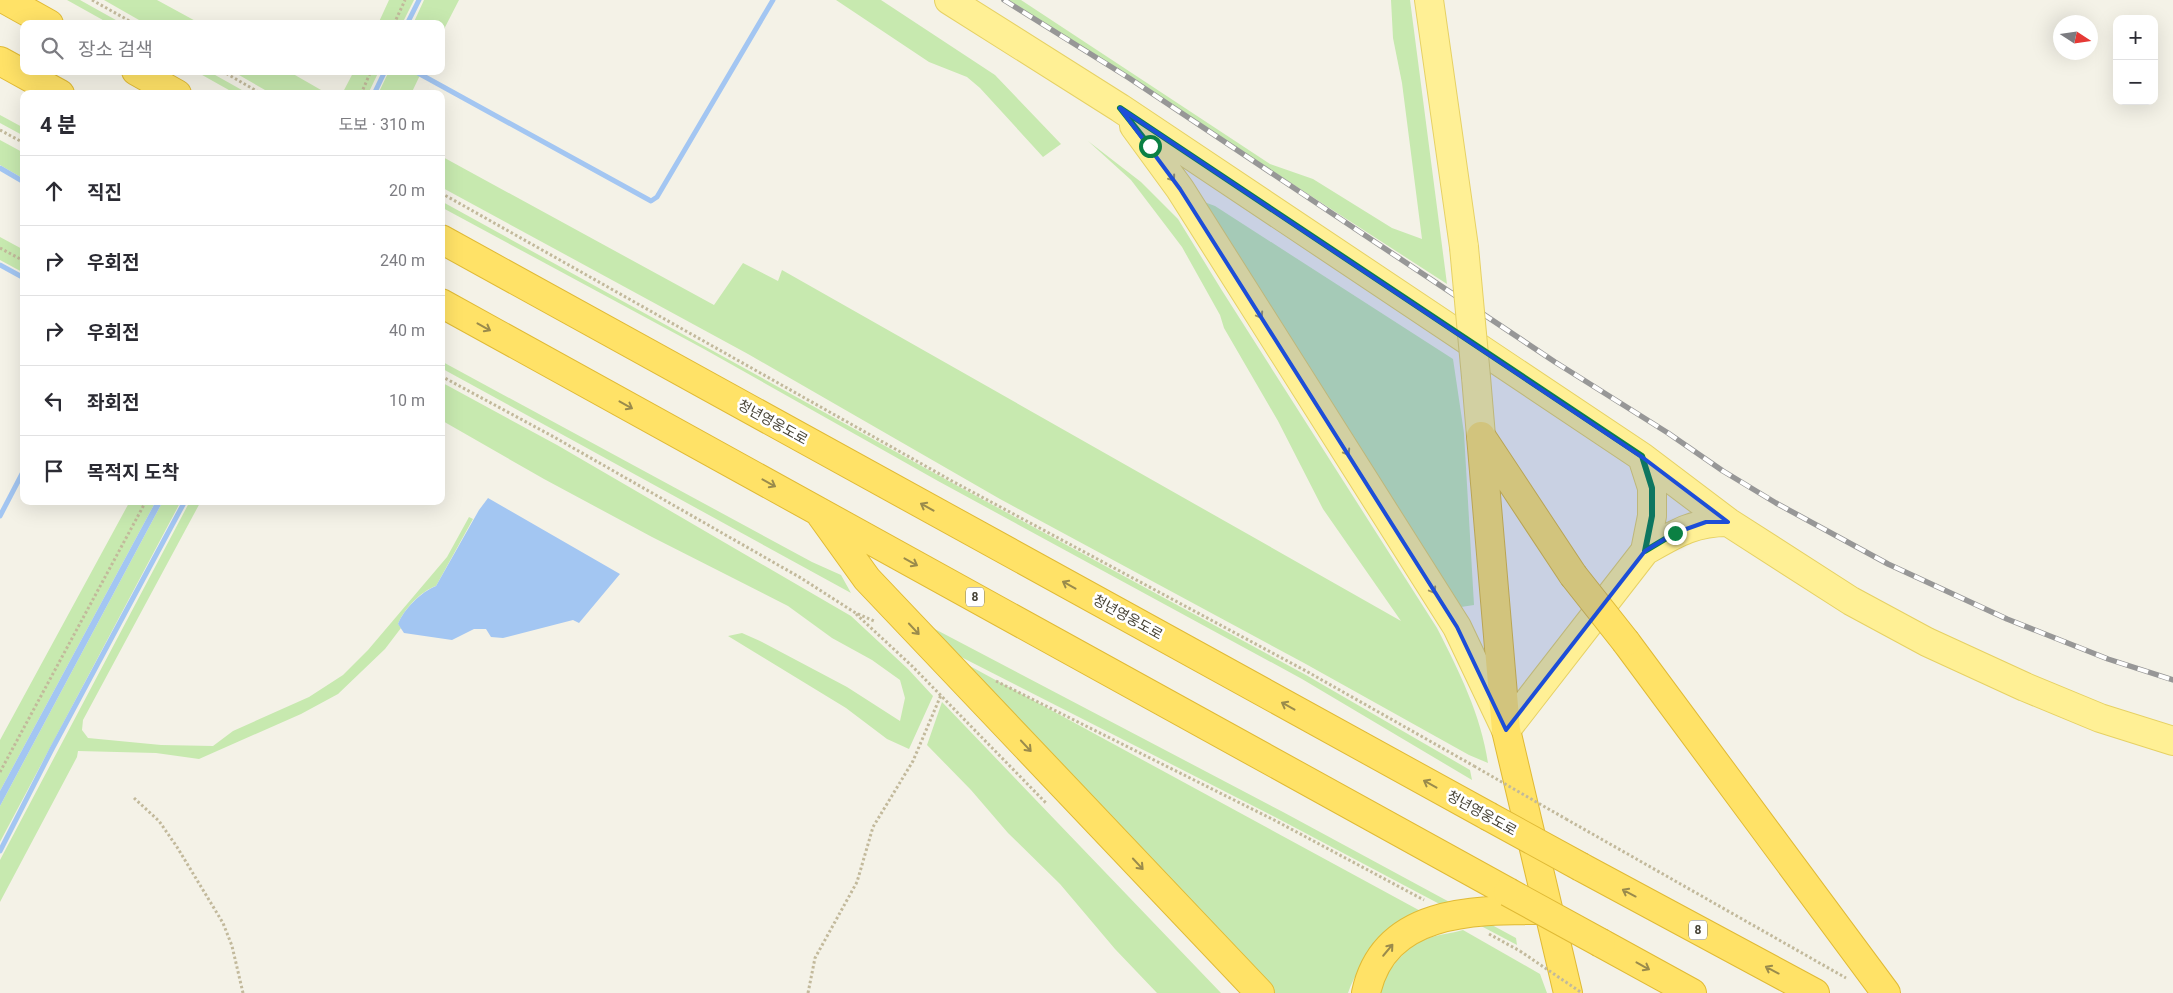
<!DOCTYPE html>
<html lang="ko">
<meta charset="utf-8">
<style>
body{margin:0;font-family:Roboto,"Noto Sans KR",sans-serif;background:#f2f2f3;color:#2b2b33}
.controls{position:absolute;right:15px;top:15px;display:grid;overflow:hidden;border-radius:10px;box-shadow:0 5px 20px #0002}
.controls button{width:45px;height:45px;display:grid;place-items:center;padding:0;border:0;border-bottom:1px solid #e1e1e2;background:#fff;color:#2b2b33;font:25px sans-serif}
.compass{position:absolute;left:2053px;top:15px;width:45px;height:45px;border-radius:50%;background:#fff;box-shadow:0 5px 20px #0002;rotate:102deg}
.stop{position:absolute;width:15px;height:15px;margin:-11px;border:4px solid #0b8043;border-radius:50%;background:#fff}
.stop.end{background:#0b8043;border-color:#fff;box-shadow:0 1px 5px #0008}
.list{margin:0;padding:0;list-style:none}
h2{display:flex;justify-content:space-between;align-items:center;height:65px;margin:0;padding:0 20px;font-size:21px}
h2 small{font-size:16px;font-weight:400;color:#7c7c81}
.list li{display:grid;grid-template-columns:32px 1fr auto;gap:15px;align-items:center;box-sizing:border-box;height:70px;padding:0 20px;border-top:1px solid #e1e1e2}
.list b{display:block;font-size:19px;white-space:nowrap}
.list em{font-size:16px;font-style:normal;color:#7c7c81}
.icon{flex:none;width:28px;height:28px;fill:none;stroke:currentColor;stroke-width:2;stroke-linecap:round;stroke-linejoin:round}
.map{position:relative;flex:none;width:2173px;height:993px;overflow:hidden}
.search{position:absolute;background:#fff;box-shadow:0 5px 20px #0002;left:20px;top:20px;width:425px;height:55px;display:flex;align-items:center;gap:12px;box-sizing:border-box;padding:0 18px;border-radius:10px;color:#7c7c81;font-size:19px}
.panel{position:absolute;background:#fff;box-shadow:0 5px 20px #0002;left:20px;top:90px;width:425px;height:415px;border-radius:10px}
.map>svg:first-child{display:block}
</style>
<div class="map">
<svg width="2173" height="993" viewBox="0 0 2173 993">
<rect width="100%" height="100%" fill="#f4f2e7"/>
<!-- green -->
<path fill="#c7e9af" d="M67,0H80L123,24H110Z
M104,0H157L201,24H146Z
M389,0H414L402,24H378Z
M424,0H459L441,35V24H413Z
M836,0H881L995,75L1061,144L1043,157L980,88L967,77L929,62Z
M1008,0H1021L1270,164L1313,179L1392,228L1422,239L1402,83L1393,38L1391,0H1410L1447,284Z
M195,71H208L249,94H236Z
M232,71H288L328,94H272Z
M354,71H379L368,94H342Z
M389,71H422L411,94H378Z
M0,115L24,128V136L0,123Z
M0,140L24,153V179L0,165Z
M1088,141L1141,182L1178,219L1221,289L1437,628C1459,671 1481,715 1488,763L1469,755L1304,663L1000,499L748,354L441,187V156L714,305L743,263L778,281L782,270L1401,621L1323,509L1278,421L1224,328L1220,315L1182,247L1131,180Z
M1199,200L1215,206L1453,359L1464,433L1474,605L1461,607L1446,595Z
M441,201L956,485L1306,675L1470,770L1472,780L1302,679L938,481L704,349L441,207Z
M0,237L24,250V273L0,260Z
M441,361L812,562L841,575L851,593L441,368Z
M441,382L557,445L851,616L908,669L933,696L909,749L887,739L846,708L728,636L742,633L760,641L847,687L900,721L905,698L900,680L872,660L832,638L788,606L652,537L544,479L441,420Z
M130,501H156L0,791V740Z
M163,501H181L0,842V806Z
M190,501H201L83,720L82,730L88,738L161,745L213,746L233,731L309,697L343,675L368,650L447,557L469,517L473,519L436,586C421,591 404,609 398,624L401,628L385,649L338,694L301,714L199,759L156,753L78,751L77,757L0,902V860Z
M910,616L1283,812L1516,938L1517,945L1275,817L914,633Z
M946,653L1426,914C1394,938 1362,953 1348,993H1270Z
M942,702L1221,993H1157L1115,949L1060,884L1008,833L971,790L927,745Z
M1463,930L1540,974L1547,993H1376C1388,970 1406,944 1432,937C1442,934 1453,933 1463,930Z"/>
<!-- water -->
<path fill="#a3c6f2" d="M488,498L620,574L579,623L573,620L503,638L491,637L486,629H474L452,640L404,633L398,624C404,609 421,592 436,586L479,510Z
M156,501H163L0,806V791Z"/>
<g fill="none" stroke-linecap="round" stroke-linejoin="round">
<!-- stream -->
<path stroke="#a3c6f2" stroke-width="5" d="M407,24L419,0
M419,71L418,73L651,201L657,197L773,0
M374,94L385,71
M0,168L24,182
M0,265L24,278
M0,516L24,470
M0,851L52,749L185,501"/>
<!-- major casing -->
<g stroke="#e6d164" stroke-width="30">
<path id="major" d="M949,0L1120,108L1642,457L1728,522L1851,601L1927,642L2025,687L2100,718L2173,741
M1429,0L1464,247
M1134,126L1180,189L1457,627L1506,730L1645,551C1675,534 1693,522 1728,522
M1476,377L1481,436
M1642,457L1652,488V516L1645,551"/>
</g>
<!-- highway casing -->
<g stroke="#e0ba35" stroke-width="30">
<path id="highway" d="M6,0L49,24
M0,61L60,94
M136,71L177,94
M441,239L1488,816
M441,303L1508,892
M1481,436L1506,730L1568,993
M1483,439L1573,575
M821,515L867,579L1260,993
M1626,642L1886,993
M1581,867L1815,993
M1601,943L1692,993
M1366,993C1384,910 1472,910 1539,910"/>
</g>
<!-- path -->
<path stroke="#c2b99b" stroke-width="3" stroke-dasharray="2.5 2.5" stroke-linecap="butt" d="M92,0L135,24
M394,24L405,0
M222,71L262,94
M361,94L371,71
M0,130L24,143
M441,193L952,481L1306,671L1474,766
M0,248L24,261
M441,376L554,437L801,578L854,612L876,622
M856,614L912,666L1047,804
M996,681L1276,821L1424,900
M0,772L146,501
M134,798L159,821L177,847L223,923L232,946L243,993
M1566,819L1846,978
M1489,934L1520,951
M808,993L815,958L857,882L873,827L913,761L941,695"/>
<!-- major -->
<use href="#major" stroke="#fff095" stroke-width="28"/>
<!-- highway -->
<use href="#highway" stroke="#ffe267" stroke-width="28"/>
<!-- rail casing -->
<g stroke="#979797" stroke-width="5.5">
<path id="rail" d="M1004,0L1129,78L1555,362L1668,433L1723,471L1776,503L1888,564L2007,619L2108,659L2173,680"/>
</g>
<!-- rail -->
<use href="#rail" stroke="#fff" stroke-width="4" stroke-dasharray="11" stroke-linecap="butt"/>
<!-- major-bridge casing -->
<g stroke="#e6d164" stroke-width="30" stroke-linecap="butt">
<path id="major-bridge" d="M1464,247L1476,377"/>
</g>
<!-- highway-bridge casing -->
<g stroke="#e0ba35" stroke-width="30" stroke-linecap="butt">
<path id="highway-bridge" d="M1573,575L1626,642
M1488,816L1581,867
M1508,892L1601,943"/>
</g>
<!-- path-bridge -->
<path stroke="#c2b99b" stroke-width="3" stroke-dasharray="2.5 2.5" stroke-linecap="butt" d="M1474,766L1566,819
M1520,951L1582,993"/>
<!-- major-bridge -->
<use href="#major-bridge" stroke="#fff095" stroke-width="28"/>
<!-- highway-bridge -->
<use href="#highway-bridge" stroke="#ffe267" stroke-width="28"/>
</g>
<!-- one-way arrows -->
<defs><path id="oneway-shaft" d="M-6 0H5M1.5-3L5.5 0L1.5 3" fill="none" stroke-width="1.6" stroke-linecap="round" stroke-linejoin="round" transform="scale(1.25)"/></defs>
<g stroke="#9a9161">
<use href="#oneway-shaft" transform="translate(1170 175) rotate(55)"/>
<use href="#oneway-shaft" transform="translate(1258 312) rotate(58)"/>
<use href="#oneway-shaft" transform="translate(1345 449) rotate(58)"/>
<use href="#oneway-shaft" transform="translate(1431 587) rotate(58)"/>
</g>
<g stroke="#9a8b4c">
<use href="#oneway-shaft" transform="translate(484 327) rotate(29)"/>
<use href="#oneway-shaft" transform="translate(626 405) rotate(29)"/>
<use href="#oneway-shaft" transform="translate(769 483) rotate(29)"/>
<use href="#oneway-shaft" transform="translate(927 507) rotate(-151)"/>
<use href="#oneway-shaft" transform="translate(911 562) rotate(29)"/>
<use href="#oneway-shaft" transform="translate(1069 585) rotate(-151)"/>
<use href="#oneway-shaft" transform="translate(914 629) rotate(47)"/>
<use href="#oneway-shaft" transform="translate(1288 706) rotate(-151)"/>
<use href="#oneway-shaft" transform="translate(1026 746) rotate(47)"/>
<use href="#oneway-shaft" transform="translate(1430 784) rotate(-151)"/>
<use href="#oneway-shaft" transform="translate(1138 864) rotate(47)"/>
<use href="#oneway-shaft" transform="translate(1629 893) rotate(-152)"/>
<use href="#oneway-shaft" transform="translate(1388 950) rotate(-50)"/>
<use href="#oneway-shaft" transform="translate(1643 966) rotate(29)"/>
<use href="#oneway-shaft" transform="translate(1772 970) rotate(-152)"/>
</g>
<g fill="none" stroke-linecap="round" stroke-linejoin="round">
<!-- route -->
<path stroke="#0b8043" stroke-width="6" d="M1150,146L1120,108L1642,456L1652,488V516L1645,551L1675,533"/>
</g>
<!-- marked area -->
<path fill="#1d4ed8" fill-opacity="0.2" stroke="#1d4ed8" stroke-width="4" stroke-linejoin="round" d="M1120,108L1642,457L1728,522H1706L1675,533L1645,551L1506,730L1457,627L1180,189Z"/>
<g text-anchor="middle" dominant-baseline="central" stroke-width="5" stroke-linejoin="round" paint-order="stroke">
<!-- shield labels -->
<g fill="#fff" stroke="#7e7b72" stroke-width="1">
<rect x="966" y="587.5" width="18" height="19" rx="4"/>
<rect x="1689" y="920.5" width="18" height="19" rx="4"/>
</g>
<g font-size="12" font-weight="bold" fill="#474336">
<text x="975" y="597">8</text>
<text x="1698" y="930">8</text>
</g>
<!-- street labels -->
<g font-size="14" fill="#474336" stroke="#fff">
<text transform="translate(773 422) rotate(29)">청년영웅도로</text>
<text transform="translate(1128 617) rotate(29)">청년영웅도로</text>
<text transform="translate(1482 813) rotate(29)">청년영웅도로</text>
</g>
</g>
</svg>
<div class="controls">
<button>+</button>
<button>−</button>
</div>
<svg class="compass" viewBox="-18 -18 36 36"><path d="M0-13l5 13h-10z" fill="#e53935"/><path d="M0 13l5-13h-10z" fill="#7c7c81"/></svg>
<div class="stop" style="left:1150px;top:146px"></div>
<div class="stop end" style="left:1675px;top:533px"></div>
<div class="search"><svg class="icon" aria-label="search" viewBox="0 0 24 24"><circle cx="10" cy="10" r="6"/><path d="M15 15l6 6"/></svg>장소 검색</div>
<section class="panel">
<h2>4 분<small>도보 · 310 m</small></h2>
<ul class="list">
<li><svg class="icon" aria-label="ahead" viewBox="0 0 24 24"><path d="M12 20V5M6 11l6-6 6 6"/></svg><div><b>직진</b></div><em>20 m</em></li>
<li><svg class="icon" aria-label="right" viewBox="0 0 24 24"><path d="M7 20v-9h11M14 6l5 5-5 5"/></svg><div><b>우회전</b></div><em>240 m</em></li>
<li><svg class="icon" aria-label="right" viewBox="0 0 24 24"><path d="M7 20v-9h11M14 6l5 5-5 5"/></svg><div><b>우회전</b></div><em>40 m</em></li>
<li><svg class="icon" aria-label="left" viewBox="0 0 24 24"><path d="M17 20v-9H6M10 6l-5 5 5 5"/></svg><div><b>좌회전</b></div><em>10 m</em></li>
<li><svg class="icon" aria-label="arrive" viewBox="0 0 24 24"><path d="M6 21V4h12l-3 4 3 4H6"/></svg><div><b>목적지 도착</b></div></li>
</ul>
</section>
</div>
